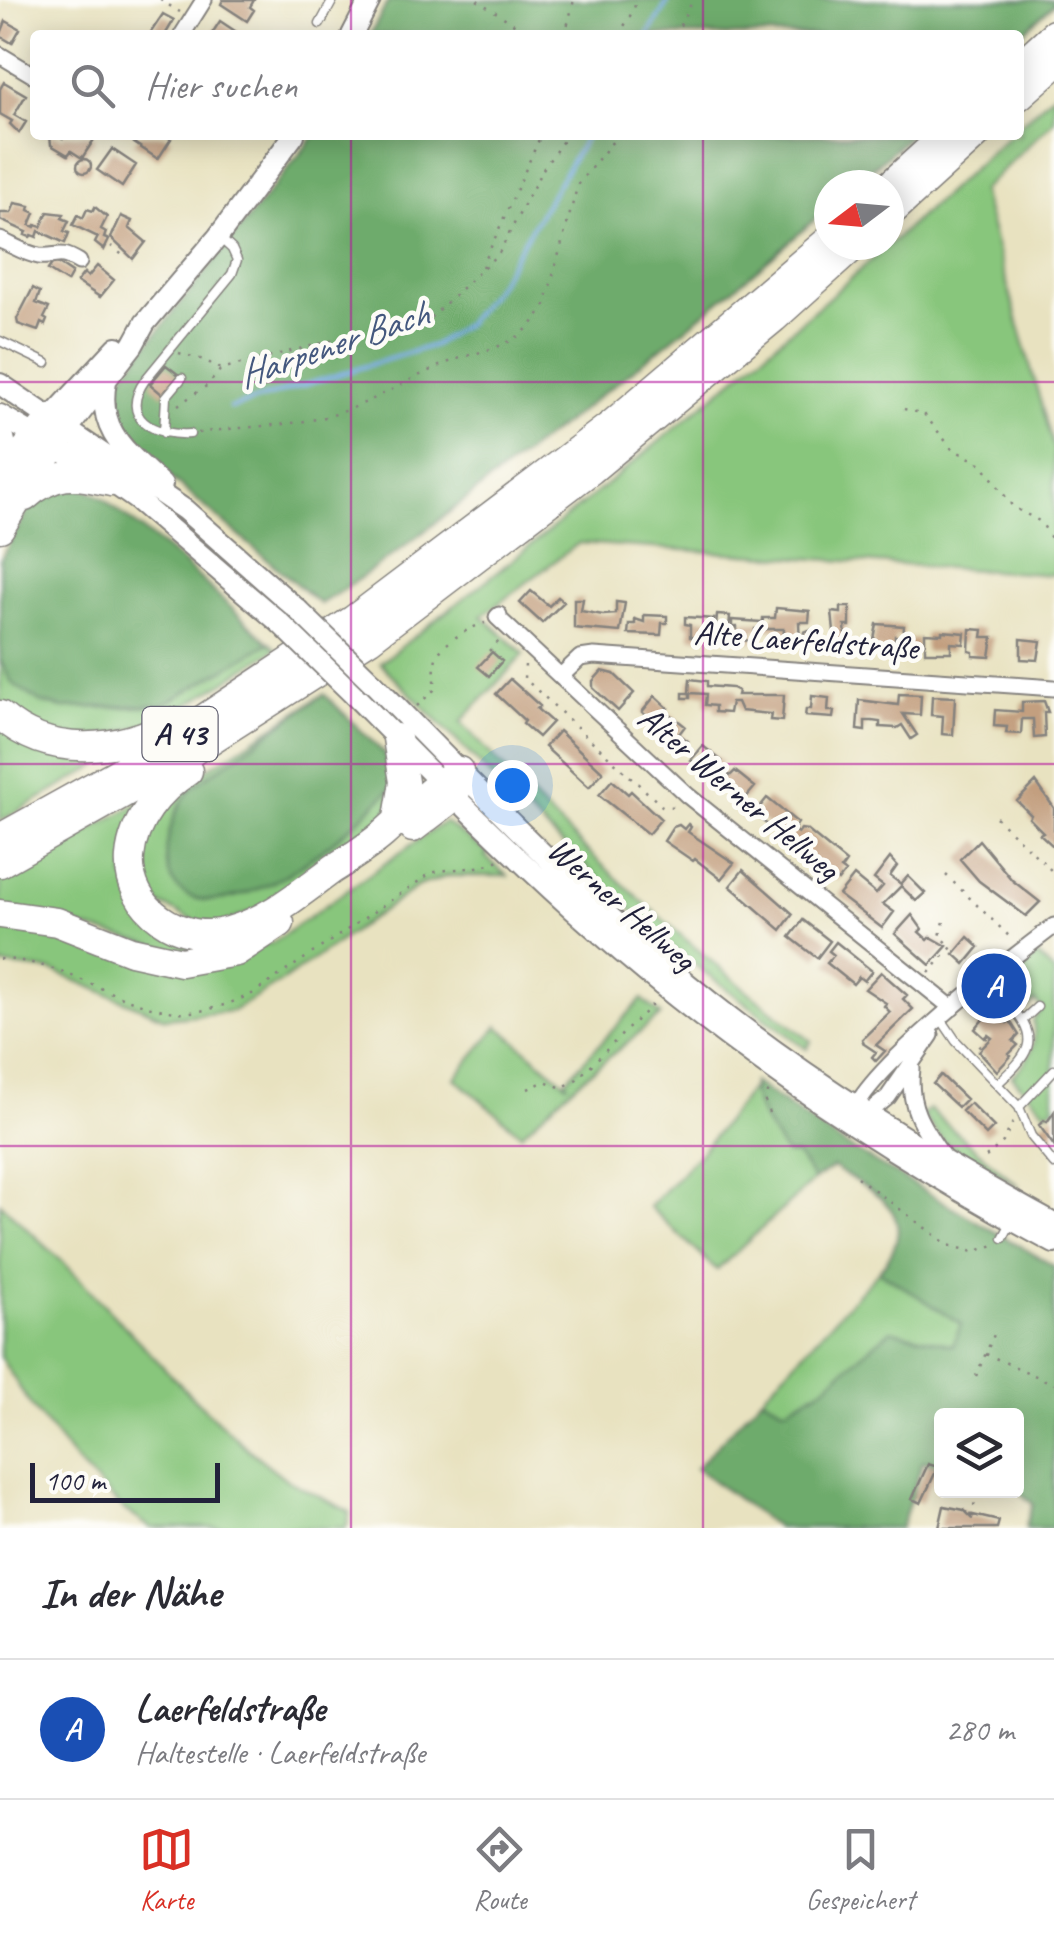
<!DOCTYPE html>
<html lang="de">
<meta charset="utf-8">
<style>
body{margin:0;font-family:Caveat,sans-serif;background:#f2f2f3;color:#2b2b33}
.controls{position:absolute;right:30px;bottom:30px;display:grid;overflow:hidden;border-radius:10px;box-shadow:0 5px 25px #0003}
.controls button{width:90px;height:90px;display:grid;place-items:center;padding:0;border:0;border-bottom:2px solid #e1e1e2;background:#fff;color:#2b2b33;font:50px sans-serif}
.compass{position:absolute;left:814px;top:170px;width:90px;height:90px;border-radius:50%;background:#fff;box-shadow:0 5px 25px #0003;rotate:254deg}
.scale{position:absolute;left:30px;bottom:25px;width:190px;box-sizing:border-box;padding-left:10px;border:5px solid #22223b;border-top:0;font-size:28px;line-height:35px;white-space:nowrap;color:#22223b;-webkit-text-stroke:8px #fdfcf7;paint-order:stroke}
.you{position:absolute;left:512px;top:785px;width:35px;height:35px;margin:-25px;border:8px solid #fff;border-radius:50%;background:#1a73e8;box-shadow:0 0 0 15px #1a73e833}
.badge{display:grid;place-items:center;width:65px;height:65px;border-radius:50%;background:#d93025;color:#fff;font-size:32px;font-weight:700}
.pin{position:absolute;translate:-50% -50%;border:5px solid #fff;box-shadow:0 2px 10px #0006}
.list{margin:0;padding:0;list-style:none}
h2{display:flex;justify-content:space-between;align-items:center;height:130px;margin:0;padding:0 40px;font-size:42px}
h2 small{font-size:32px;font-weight:400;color:#7c7c81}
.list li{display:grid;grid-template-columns:65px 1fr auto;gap:30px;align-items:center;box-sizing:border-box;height:140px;padding:0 40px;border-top:2px solid #e1e1e2}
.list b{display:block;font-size:38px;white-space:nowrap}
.list p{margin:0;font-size:32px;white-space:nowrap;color:#7c7c81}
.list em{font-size:32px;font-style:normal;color:#7c7c81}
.icon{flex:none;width:55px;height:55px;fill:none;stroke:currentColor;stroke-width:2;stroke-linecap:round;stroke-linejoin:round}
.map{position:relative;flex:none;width:1054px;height:1528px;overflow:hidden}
.search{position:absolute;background:#fff;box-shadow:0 5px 25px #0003;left:30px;right:30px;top:30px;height:110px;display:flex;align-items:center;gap:25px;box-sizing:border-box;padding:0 35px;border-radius:10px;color:#7c7c81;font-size:38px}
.sheet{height:270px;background:#fff}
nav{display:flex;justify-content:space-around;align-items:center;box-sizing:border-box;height:140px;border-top:2px solid #e1e1e2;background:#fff;font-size:28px;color:#7c7c81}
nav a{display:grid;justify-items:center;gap:5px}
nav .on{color:#d93025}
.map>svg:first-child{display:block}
</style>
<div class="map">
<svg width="1054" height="1528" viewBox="0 0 1054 1528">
<rect width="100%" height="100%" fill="#fdfcf7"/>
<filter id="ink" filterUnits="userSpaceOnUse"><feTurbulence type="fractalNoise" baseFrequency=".01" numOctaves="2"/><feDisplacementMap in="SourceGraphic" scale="20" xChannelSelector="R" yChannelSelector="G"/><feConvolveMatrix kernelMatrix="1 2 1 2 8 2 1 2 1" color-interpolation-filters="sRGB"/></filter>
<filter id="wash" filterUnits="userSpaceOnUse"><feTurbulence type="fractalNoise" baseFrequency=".0048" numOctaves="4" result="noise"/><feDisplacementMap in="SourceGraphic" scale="40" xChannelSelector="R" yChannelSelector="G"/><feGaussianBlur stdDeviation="2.25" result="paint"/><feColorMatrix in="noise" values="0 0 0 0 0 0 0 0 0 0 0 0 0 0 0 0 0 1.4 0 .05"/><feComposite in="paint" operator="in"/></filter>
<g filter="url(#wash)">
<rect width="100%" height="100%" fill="#e8e2c0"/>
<!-- green -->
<path fill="#88c67c" stroke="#55745c" stroke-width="2.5" d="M1054,93V120L981,191L1054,450V575L579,543L482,616L524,654L461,722C567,839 686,945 811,1041L807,1049L671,947L502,787L380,663C597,497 809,322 1009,135H1019V125Z
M269,643L276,649C207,691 131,755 45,733C30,729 13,712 0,704V660L12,683L64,708L134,707L163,705Z
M324,694L193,787L246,893C302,869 351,828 394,786L387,814L268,905L211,929L149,899L138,844L181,786Z
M0,726L134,745L0,821Z
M141,802L124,876L198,944L197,956L0,907V879Z
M444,822L488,853L485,856L507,876H448L418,886L284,980L233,1011L165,1018L53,971L0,965V922L32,924L131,958L272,943Z
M1037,955L1054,972V1107L1046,1112L1012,1076C1031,1058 1037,1047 1033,1020L1042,1008L1035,1001L1027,1008H1021L1012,1001L1005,1009L991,997Z
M642,999L661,1015L571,1088L521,1134L455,1078L498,1026L568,1085L566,1080Z
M751,1089L769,1130L797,1155L814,1180L717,1270L649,1207L702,1151Z
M929,1109L1020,1187L945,1143L922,1115Z
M0,1203L67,1266L193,1398L249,1450L287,1480L350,1512L346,1528H151L122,1508L79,1465L30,1404L0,1357Z
M879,1271L962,1324L953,1345L891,1331L823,1388L785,1409L762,1397Z"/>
<!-- forest -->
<path fill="#6eab6c" stroke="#486654" stroke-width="2.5" d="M389,0H1054V4L1019,36L370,35Z
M315,135H910L854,185H829V207C731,295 627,375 522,456C456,506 391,561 320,604L134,447C117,429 110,409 116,384Z
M57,486L89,490L105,500L181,561L269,643L163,705L63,708L40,702L12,683L0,660V560L28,510Z
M324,694L385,754L394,786C356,824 299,876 247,893C232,898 210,903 194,898C148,883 168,812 193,787C204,777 219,769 231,760C262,738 293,716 324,694Z
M753,1082L840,1142L1054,1266V1528H1025L1033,1504L1017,1490L1016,1416H942L941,1467L923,1461L901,1528H777L696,1468L762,1397L785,1409L823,1388L891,1330L953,1345L961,1324L879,1271C925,1214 878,1196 833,1167L814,1180L797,1155L786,1154C773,1135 750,1105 753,1082Z"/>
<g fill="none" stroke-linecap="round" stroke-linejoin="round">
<!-- stream -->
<path stroke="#78aae3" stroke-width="4" d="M648,35L669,0
M230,408L434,345L466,324L498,284L587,135"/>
</g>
<g id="blocks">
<!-- building -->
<path fill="#c39f7f" d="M223,0H254L250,7L254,10L247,21L221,4Z
M163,14L174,20L165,35H149Z
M6,21L20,29L12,43L0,36Z
M220,21L241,35H211Z
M4,82L26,95L14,115L26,122L19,133L10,124L12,121L0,114V89Z
M50,135L63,138L65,135H89L95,138L82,158L71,151L68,155L51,145Z
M140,135H164L171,139L158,159L134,143Z
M112,149L136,165L122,187L97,170Z
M77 166a7 7 0 1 1 14 0a7 7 0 1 1-14 0Z
M15,203L30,206L29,210L35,213L30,225L35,227L36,225L41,227L48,212L64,214L62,218L69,221L64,231L69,233L65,243L39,231L37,237L32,235L30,237L25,235L27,232L0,220V213H11Z
M95,207L107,217L101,229L106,232L104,238L109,240L104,250L95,243L98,237L73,225L78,215L83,218L87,209L93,211Z
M121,216L132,221L129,228L146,242L133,259L111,238Z
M54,261L72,273L67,282L48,270Z
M97,266L114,280L100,297L77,282L84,273L88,277Z
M33,288L40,292L36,303L49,308L44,318L47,320L45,325L41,323L38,331L18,324L17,319Z
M166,365L179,375L163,395L150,384Z
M531,591L549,606L558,597L564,602L542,623L520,603Z
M574,599H583L581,611L603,615L616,614V602L625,603L620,632L574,628Z
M841,607H850V626H845L847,648L830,647L834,632L832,612L841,613Z
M776,608L810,611L809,622H799L800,644L783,643L784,629H762L763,618H775Z
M644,615L667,616V623H662L661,635L628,634L629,624H635V619L644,622Z
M717,615L730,616L729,628H716Z
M685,617L714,619L713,626H708L707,638L690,637V625L685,624Z
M732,620L761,622L760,629H755L754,641L737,640V627H732Z
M877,624L904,626L903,637L895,636L894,651L872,649Z
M970,629L983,630L982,637H993L990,657L973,656V652L969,651Z
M809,630H816L815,645H803L804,632Z
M942,631L965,633L964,644L951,643V652H925V633L942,634Z
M918,639V652L903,651V640Z
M1021,639L1041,641L1038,660L1021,659Z
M492,652L502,661L489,676L478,667Z
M602,671L614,674L634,693L618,711L593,688V681Z
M510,679L540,706L537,709L552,722L538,737L523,724L525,721L496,694Z
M690,679L707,681V686L732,688L738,691L737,695H784L782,721L770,720L771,714L741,711L737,702H731L729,713L715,712V706L705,705L706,694L690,693V698H683V693H689Z
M899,694L921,695L920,715L903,714L917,735L911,739L902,725L897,728L880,727V722L872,721H865V731L857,730L859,700L898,705Z
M655,696L668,708L666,711L685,726L679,734L688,741L681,750L653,728L655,725L642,712Z
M812,696L829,698L828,711H834L833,718L805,716L806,709H811Z
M932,696L955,697L953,735L942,734L943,716L931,715Z
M1044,701L1048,712H1044L1045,737L1034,738L1033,719H1022L1021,734L1006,733L1007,727L994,726L995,710L1022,712V702Z
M559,731L603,772L589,787L545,747Z
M703,746L722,761L718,767L724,772L730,776L735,771L755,787L743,801L691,760Z
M612,780L628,794L631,791L661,819L648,834L599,795Z
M1036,782L1054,808V847L1040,834L1043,832L1029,818L1031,815L1017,801Z
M767,798L798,823L793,830L798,833L801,829L807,830L846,862L841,869L845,872L838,881L754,814Z
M688,824L691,827L688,832L734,863L721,879L695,859L693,861L664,841L673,827L679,825L684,829Z
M979,840L1012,880L1040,902L1026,916L979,881L960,859Z
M890,858L897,866L890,876L901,884L908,876L925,893L916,901L901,886L883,904L894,912L882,928L839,895L854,876L876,894L883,886L874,879Z
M743,870L793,914L781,930L730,886Z
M912,915L922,929L919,932L928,940L931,937L947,946L930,965L895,934Z
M803,920L830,941L817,958L790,937Z
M968,937L979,947L965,964L954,954Z
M836,942L872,971L864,981L859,977L853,984L827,963L834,955L829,951Z
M881,972L907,995L903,999L913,1009L876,1045L885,1051L876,1061L872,1057L876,1052L864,1044L862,1039L890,1012L884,1006L886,1003L865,989Z
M990,1011L1007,1023L1010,1021L1019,1035L1013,1041L1018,1045L1009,1054L1011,1056L997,1071L979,1051L992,1038L988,1035L985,1038L975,1029Z
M941,1075L966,1099L958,1107L933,1084Z
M970,1103L994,1127L986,1135L962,1111Z
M1054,1112V1146L1039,1125L1044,1120L1047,1122Z
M928,1464L938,1467L921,1503L912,1499Z
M944,1506L964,1510L972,1518L973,1515L999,1521L997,1528H939Z"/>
</g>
</g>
<g filter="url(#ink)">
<use href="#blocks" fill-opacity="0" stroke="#85827e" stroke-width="2.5"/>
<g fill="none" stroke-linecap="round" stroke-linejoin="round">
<!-- lane casing -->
<g stroke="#85827e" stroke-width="11">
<path id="lane" d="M320,24L333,0
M0,341L46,363
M164,433L166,397L182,378
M190,434C155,436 118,419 145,380L232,274L237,260L232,249L221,239
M941,1019L956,1041L1019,1107L1031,1136L1054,1164
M1024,1019L1037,1007
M997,1084C1027,1056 1044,1040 1009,1005
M1019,1107L1054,1070
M1003,1238L1012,1221"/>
</g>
<!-- street casing -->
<g stroke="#85827e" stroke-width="19">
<path id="street" d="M182,35L204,0
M0,55L35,76
M0,240C12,245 26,254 39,256C60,258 57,249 79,262
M499,615L497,617L687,795L952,1008
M561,676L580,658L594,656L1054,688
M912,1069C907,1106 923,1128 943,1157
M853,1115C862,1073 1014,956 1054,926
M860,1120L888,1097L931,1035"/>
</g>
<!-- secondary casing -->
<g stroke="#85827e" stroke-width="24">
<path id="secondary" d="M352,35L370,0
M106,381C96,433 129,453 162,485
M0,384L185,510L298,610
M0,415L96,471L137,500L280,623
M51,418L117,347
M67,430L133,345L145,323L218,237L294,135
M373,683C486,798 599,917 728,1016C830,1095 941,1162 1054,1224
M354,695C432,774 510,854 593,927C733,1051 890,1155 1054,1243"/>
</g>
<!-- highway casing -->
<g stroke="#85827e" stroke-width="31">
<path id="highway" d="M1019,66L1054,34
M1019,96L1054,65
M889,186L945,135
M889,214L976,135
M0,438L5,459L3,486
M0,496L26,449L51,418
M25,497C56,470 74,474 111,482
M0,528L37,469L67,430
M0,715C50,760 119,751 175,722
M397,738L404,782L398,818
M188,771C159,790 133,821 130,857C126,909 182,945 229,931C269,920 300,893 333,869C350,858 368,847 383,834C408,812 430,788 459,771
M413,828L455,796L459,771
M0,838L146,757L353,620L611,425L829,240
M0,863L154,776L369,639L591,470L774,318L855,245
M0,914L57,922L131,951L181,962L236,952L280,923"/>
</g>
<!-- path -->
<path stroke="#85827e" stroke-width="2.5" stroke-dasharray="2.5 8" stroke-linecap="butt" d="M160,0L180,12
M477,0L531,35
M565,35L574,0
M619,35L634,9L636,0
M675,35L693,0
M111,246L125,257
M482,267L541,135
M179,353L204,360L221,369L381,328L424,324L499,253L541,172L567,135
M178,405L208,385L221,369
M904,409L924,414L952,449L982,464L1013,507L1041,522L1054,543
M198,433C241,426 287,427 329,416C369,405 404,381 442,365C485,346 518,353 545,305L578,184L618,135
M489,651L499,641
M525,665L524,678L662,806L676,807
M417,706L434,690C437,679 432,666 437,656C444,642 470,627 485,623
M996,817L1054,873
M946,875L1013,940
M0,959C62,960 110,1001 169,1011C197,1016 227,1005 252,994L431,873C453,867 478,871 499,860
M929,973L952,947L940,936L945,918
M979,1047L988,1037
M528,1089L545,1081L562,1088L577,1079L654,1003
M769,1113L764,1099L771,1088
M986,1157L1003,1142L1013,1122
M857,1177L948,1245L974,1252L994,1245
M986,1354L1054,1384
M976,1376L996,1330
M971,1516L977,1495"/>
<!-- lane -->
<use href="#lane" stroke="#fff" stroke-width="8"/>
<!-- street -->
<use href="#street" stroke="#fff" stroke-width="15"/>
<!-- secondary -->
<use href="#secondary" stroke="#fff" stroke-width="20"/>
<!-- highway -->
<use href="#highway" stroke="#fff" stroke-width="28"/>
<!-- secondary-bridge casing -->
<g stroke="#85827e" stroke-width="24" stroke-linecap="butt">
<path id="secondary-bridge" d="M298,610L373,683
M280,623L354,695"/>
</g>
<!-- secondary-bridge -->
<use href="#secondary-bridge" stroke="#fff" stroke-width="20"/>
</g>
</g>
<!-- grid -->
<path fill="none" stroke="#b5179e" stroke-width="2.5" stroke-opacity="0.55" d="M351,0V35M703,0V35M351,135V1528M703,135V1528M0,382H1054M0,764H1054M0,1146H1054"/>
<g text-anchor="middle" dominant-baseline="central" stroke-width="9" stroke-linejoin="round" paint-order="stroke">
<!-- shield labels -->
<rect fill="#fdfcf7" stroke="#646373" stroke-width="2.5" x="142.5" y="707" width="75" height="54" rx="8"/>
<g font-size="32" font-weight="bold" fill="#22223b">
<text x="180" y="734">A 43</text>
</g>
<!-- street labels -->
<g font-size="35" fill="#22223b" stroke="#fdfcf7">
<text transform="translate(806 640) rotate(4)">Alte Laerfeldstraße</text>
<text transform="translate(739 793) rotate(40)">Alter Werner Hellweg</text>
<text transform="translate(622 904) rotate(41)">Werner Hellweg</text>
</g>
<!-- water labels -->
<g font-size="38" font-style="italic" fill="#44587e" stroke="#fdfcf7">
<text transform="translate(333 344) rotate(-19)">Harpener Bach</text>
</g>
</g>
</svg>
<div class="controls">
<button><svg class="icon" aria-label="layers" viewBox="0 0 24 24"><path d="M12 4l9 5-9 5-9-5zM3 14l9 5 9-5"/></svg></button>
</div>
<svg class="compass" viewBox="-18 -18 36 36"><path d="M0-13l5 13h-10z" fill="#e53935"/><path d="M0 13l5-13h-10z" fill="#7c7c81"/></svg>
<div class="scale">100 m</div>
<div class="you"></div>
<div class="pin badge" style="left:994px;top:986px;background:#1a4fb4">A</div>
<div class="search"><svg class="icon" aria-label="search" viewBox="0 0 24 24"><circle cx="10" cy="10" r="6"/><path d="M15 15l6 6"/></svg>Hier suchen</div>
</div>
<section class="sheet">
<h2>In der Nähe<small></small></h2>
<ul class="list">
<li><span class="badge" style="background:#1a4fb4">A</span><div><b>Laerfeldstraße</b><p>Haltestelle · Laerfeldstraße</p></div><em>280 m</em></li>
</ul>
</section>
<nav>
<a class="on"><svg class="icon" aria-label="map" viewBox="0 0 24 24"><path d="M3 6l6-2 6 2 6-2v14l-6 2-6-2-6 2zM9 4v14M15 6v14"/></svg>Karte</a>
<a><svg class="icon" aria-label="directions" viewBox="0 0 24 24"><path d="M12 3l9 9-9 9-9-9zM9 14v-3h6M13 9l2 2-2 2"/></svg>Route</a>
<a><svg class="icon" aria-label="saved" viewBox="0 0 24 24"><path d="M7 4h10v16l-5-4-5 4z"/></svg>Gespeichert</a>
</nav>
